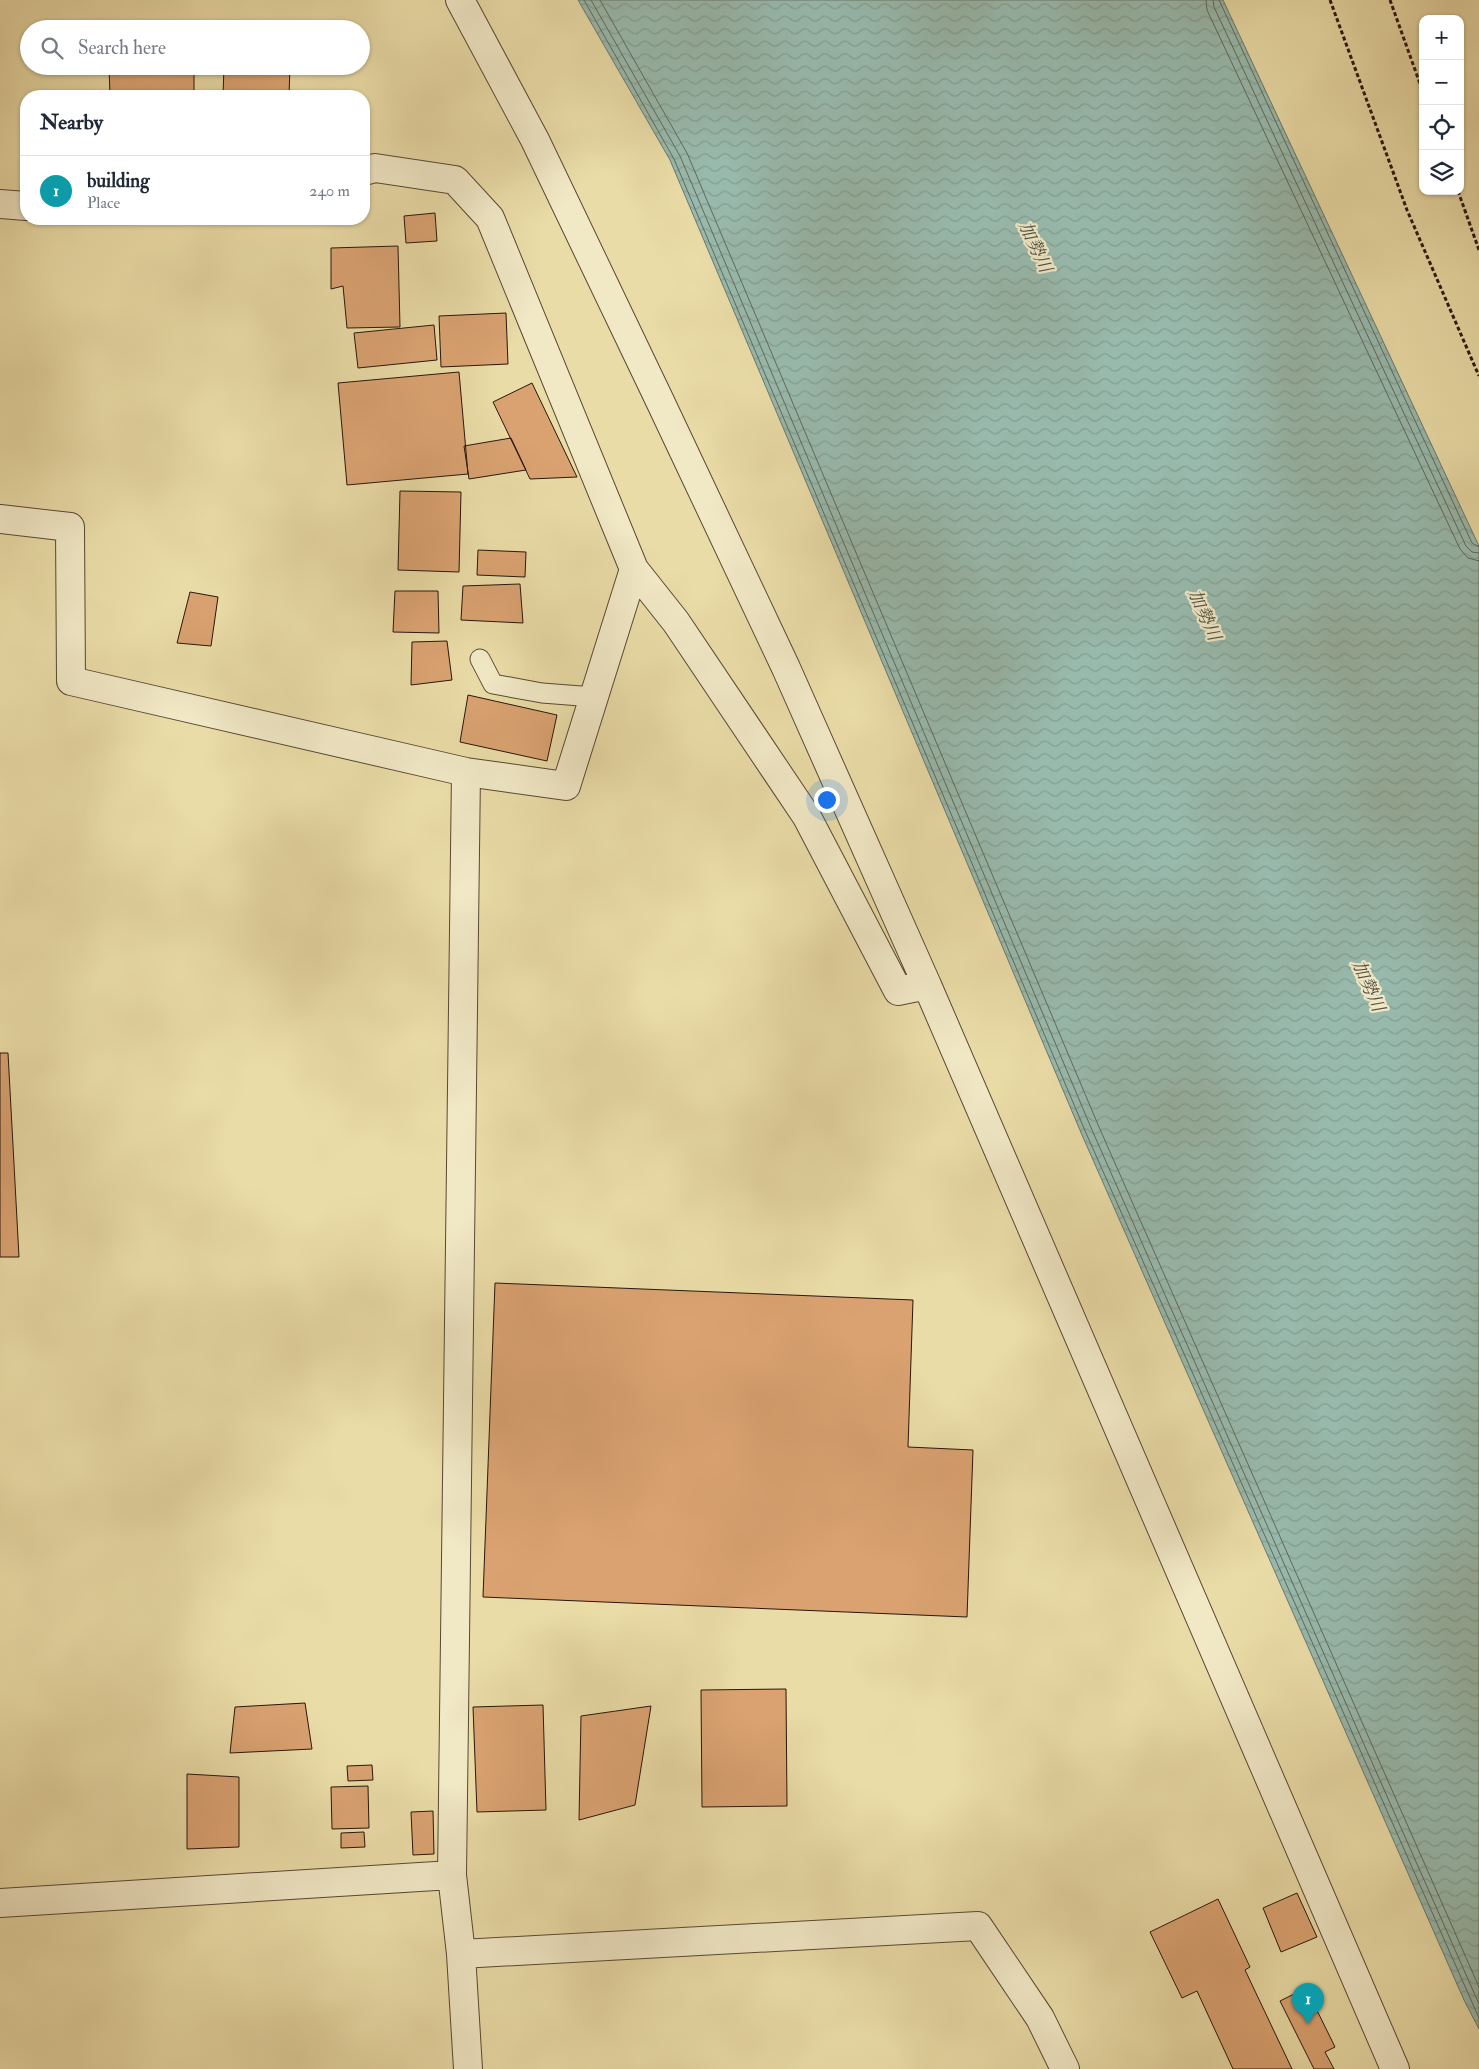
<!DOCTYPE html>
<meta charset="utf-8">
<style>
body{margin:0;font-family:"IM FELL Double Pica","Noto Serif JP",serif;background:#f6f6f7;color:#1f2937}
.controls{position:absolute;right:15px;top:15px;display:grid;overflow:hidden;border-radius:10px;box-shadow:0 1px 4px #0004}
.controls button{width:45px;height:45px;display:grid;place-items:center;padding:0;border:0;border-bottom:1px solid #e0e1e3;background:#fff;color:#1f2937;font:25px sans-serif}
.you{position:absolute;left:826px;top:799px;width:18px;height:18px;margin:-12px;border:4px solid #fff;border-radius:50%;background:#1a73e8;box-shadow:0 0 0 8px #1a73e833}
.badge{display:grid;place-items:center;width:32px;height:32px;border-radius:50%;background:#111827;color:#fff;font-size:16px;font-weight:700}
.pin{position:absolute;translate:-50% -41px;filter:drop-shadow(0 1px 2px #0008)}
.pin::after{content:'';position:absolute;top:26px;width:18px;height:15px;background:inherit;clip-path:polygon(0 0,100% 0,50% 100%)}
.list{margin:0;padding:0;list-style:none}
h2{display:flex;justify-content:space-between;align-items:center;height:65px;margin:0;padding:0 20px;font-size:21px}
h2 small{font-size:16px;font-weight:400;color:#747a83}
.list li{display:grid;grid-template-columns:32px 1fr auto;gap:15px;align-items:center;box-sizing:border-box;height:70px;padding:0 20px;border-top:1px solid #e0e1e3}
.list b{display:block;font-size:19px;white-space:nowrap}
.list p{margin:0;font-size:16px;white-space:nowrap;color:#747a83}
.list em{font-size:16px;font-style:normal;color:#747a83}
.icon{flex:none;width:28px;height:28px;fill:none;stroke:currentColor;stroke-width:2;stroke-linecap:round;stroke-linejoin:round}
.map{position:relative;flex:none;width:1479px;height:2069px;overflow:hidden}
.search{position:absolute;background:#fff;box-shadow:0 1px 4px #0004;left:20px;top:20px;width:350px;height:55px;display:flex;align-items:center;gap:12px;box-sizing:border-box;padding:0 18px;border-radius:28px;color:#747a83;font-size:19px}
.panel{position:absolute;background:#fff;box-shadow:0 1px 4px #0004;left:20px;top:90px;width:350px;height:135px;border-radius:20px}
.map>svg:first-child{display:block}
</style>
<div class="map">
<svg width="1479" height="2069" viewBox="0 0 1479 2069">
<defs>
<pattern id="water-waves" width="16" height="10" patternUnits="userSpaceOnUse" patternTransform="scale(1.25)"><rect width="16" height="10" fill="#98baad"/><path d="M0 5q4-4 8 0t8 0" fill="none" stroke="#839f94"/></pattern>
</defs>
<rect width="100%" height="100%" fill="#eadca7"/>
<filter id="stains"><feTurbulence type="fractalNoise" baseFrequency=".004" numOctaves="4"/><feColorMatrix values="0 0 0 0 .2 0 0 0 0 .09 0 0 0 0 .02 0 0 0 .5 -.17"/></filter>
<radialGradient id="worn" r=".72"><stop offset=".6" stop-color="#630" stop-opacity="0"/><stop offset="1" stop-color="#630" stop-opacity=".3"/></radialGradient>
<!-- water -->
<path fill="url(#water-waves)" stroke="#6b786d" d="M578,0H1223L1479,546V2029L1464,2000L1082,1135L670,160Z"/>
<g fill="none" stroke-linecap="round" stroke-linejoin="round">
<!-- shore -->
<path stroke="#60685c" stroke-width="1" d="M584,0L674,159L1086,1133L1479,2018
M591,0L680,156L1092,1130L1479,2004
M600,0L687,153L1099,1127L1479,1987
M1206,0L1207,10L1460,549L1468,558L1479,561
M1213,0L1214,7L1466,546L1472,552L1479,553
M1219,0L1472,543L1479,547"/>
</g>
<!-- building -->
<path fill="#daa271" stroke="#28160c" d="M109,66H194V96H110Z
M224,66H290L289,96H223Z
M435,213L437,241L406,243L404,216Z
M398,246L400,327L347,328L343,286L331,289V248Z
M506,313L508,364L441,367L439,316Z
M434,325L437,360L358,368L354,333Z
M459,372L468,474L347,485L338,383Z
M532,383L577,477L530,479L493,402Z
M511,438L526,470L469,479L464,446Z
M400,491L461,492L459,572L398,570Z
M478,550L526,552L525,577L477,575Z
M520,584L523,623L461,620L463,586Z
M395,591H438L439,633L393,632Z
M190,592L218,597L211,646L177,643Z
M447,641L452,680L411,685L412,642Z
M468,695L557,715L547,761L460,742Z
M0,1053H8L19,1257H0Z
M495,1283L913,1300L908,1447L973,1450L967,1617L483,1597Z
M786,1689L787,1806L702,1807L701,1690Z
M305,1703L312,1749L230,1753L235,1707Z
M543,1705L546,1810L477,1812L473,1707Z
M651,1706L635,1805L579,1820L581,1716Z
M372,1765L373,1780L348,1781L347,1766Z
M187,1774L239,1777V1847L187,1849Z
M368,1786L369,1828L332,1829L331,1787Z
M433,1811L434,1854L413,1855L411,1812Z
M364,1832L365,1847L341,1848V1833Z
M1297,1893L1317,1937L1281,1952L1263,1908Z
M1218,1899L1250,1967L1245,1970L1292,2069H1233L1197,1991L1182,1998L1150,1932Z
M1306,1988L1335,2047L1325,2052L1334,2069H1314L1280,2001Z"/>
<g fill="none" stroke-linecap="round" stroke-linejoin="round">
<!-- service casing -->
<g stroke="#584833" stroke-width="21">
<path id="service" d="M480,659L493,684L542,693L594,697"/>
</g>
<!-- minor casing -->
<g stroke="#584833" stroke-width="30">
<path id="minor" d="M460,0L535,140L659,399L786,668L927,985
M364,171L375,168L455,180L490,218L634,569L676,622L807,817L898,991L927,985L1395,2069
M0,204L26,206
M0,519L70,527L71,681L466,772L566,786L634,569
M466,772L452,1875L461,1954L468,2069
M0,1903L452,1875
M461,1954L978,1926L1040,2018L1065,2069"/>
</g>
<!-- path -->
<path stroke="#28160c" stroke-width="3" stroke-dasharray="4 2.5" stroke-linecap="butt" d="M1330,0L1407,210L1479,376
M1390,0L1423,92
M1458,191L1479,250"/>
<!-- service -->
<use href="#service" stroke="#f1e8c6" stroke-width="19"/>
<!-- minor -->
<use href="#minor" stroke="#f1e8c6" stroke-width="28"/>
</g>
<g text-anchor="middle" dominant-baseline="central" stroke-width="4.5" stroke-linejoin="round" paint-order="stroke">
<!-- water labels -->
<g font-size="18" font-style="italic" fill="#4f4f44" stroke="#f1e8c6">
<text transform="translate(1035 247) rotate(65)">加勢川</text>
<text transform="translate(1204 615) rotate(66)">加勢川</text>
<text transform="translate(1368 986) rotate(66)">加勢川</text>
</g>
</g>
<rect width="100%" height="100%" filter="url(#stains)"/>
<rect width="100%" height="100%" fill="url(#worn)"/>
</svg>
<div class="controls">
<button>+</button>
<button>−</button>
<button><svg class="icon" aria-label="locate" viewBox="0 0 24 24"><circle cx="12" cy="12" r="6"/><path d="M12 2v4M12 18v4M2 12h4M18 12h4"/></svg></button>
<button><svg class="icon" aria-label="layers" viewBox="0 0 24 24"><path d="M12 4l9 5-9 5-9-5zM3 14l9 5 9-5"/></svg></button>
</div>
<div class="you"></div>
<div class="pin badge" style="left:1308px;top:2024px;background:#0f9aa8">1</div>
<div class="search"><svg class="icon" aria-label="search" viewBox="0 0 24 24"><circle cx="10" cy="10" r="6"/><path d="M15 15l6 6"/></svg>Search here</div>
<section class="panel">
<h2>Nearby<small></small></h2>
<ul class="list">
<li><span class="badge" style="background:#0f9aa8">1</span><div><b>building</b><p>Place</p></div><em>240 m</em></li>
</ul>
</section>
</div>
